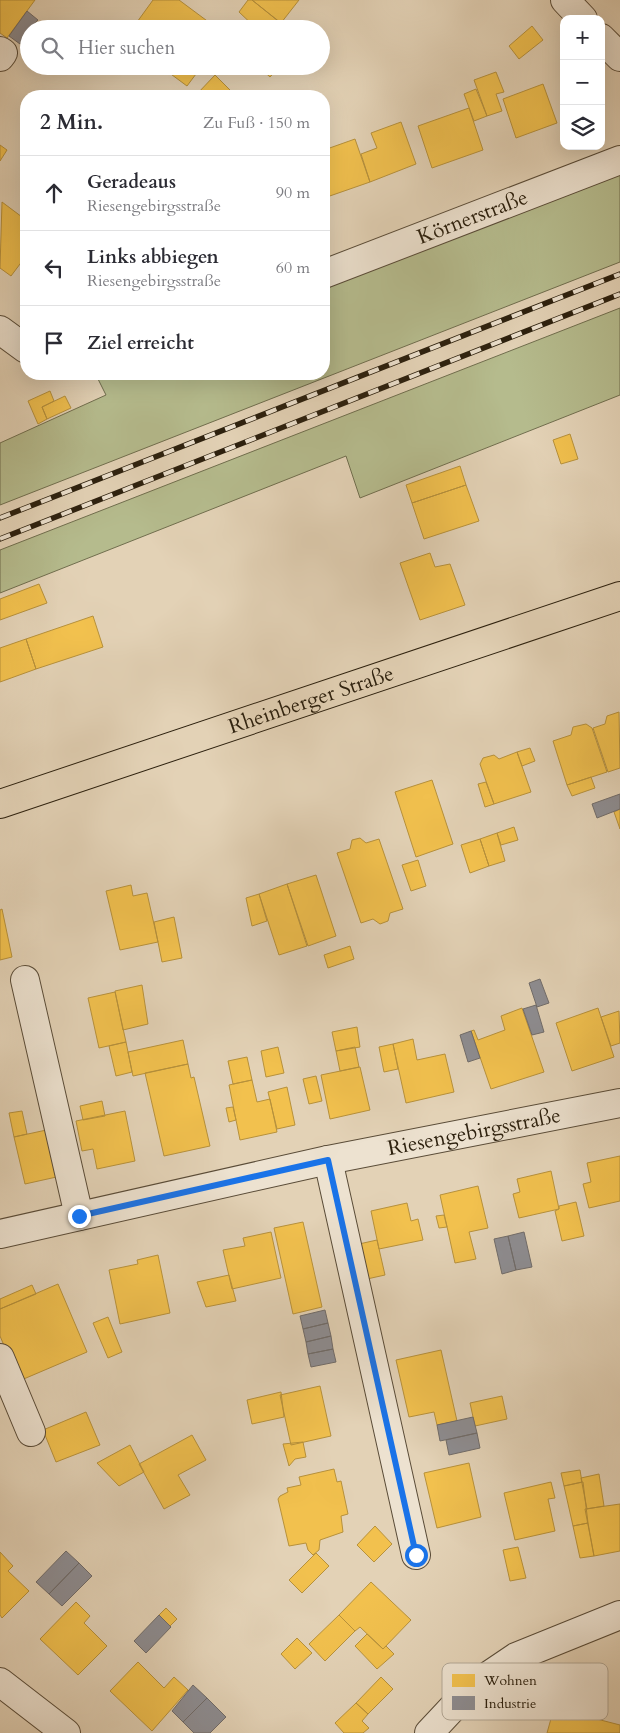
<!DOCTYPE html>
<html lang="de">
<meta charset="utf-8">
<style>
body{margin:0;font-family:Cardo,serif;background:#f2f2f3;color:#2b2b33}
.controls{position:absolute;right:15px;top:15px;display:grid;overflow:hidden;border-radius:10px;box-shadow:0 5px 20px #0002}
.controls button{width:45px;height:45px;display:grid;place-items:center;padding:0;border:0;border-bottom:1px solid #e1e1e2;background:#fff;color:#2b2b33;font:25px sans-serif}
.stop{position:absolute;width:15px;height:15px;margin:-11px;border:4px solid #1a73e8;border-radius:50%;background:#fff}
.stop.end{background:#1a73e8;border-color:#fff;box-shadow:0 1px 5px #0008}
.list{margin:0;padding:0;list-style:none}
h2{display:flex;justify-content:space-between;align-items:center;height:65px;margin:0;padding:0 20px;font-size:21px}
h2 small{font-size:16px;font-weight:400;color:#7c7c81}
.list li{display:grid;grid-template-columns:32px 1fr auto;gap:15px;align-items:center;box-sizing:border-box;height:75px;padding:0 20px;border-top:1px solid #e1e1e2}
.list b{display:block;font-size:19px;white-space:nowrap}
.list p{margin:0;font-size:16px;white-space:nowrap;color:#7c7c81}
.list em{font-size:16px;font-style:normal;color:#7c7c81}
.icon{flex:none;width:28px;height:28px;fill:none;stroke:currentColor;stroke-width:2;stroke-linecap:round;stroke-linejoin:round}
.map{position:relative;flex:none;width:620px;height:1733px;overflow:hidden}
.search{position:absolute;background:#fff;box-shadow:0 5px 20px #0002;left:20px;top:20px;width:310px;height:55px;display:flex;align-items:center;gap:12px;box-sizing:border-box;padding:0 18px;border-radius:28px;color:#7c7c81;font-size:19px}
.panel{position:absolute;background:#fff;box-shadow:0 5px 20px #0002;left:20px;top:90px;width:310px;height:290px;border-radius:20px}
.map>svg:first-child{display:block}
</style>
<div class="map">
<svg width="620" height="1733" viewBox="0 0 620 1733">
<rect width="100%" height="100%" fill="#e3d2b6"/>
<filter id="stains"><feTurbulence type="fractalNoise" baseFrequency=".004" numOctaves="4"/><feColorMatrix values="0 0 0 0 .2 0 0 0 0 .09 0 0 0 0 .02 0 0 0 .5 -.17"/></filter>
<radialGradient id="worn" r=".72"><stop offset=".6" stop-color="#630" stop-opacity="0"/><stop offset="1" stop-color="#630" stop-opacity=".3"/></radialGradient>
<!-- green -->
<path fill="#b5bb8d" stroke="#706e4e" d="M620,174V262L0,505V443L106,395L96,375L324,374V284Z
M620,308V395L360,498L346,456L0,593V550Z"/>
<!-- homes -->
<path fill="#f2c14e" stroke="#b7913b" d="M0,0H35L7,38L0,33Z
M153,0H179L218,29H132Z
M248,0H252L288,29H257L239,12Z
M252,0H299L281,23Z
M532,26L543,40L519,59L509,46Z
M160,66H202L187,86Z
M258,66H280L270,77Z
M496,72L504,92L496,94L502,111L487,116L474,80Z
M215,75L234,94L232,96H199L197,94Z
M543,84L557,123L516,138L503,99Z
M476,89L487,116L474,121L464,94Z
M469,108L483,150L432,168L418,126Z
M401,122L416,164L370,182L361,154L377,148L371,133Z
M355,139L370,182L324,198V150Z
M0,145L7,150L0,161Z
M2,202L26,220V256L11,276L0,268Z
M50,391L54,401L42,407L47,419L38,424L28,401Z
M65,396L71,408L47,419L42,407Z
M570,434L578,459L561,464L553,440Z
M460,466L466,485L412,503L406,485Z
M466,485L479,521L424,539L412,503Z
M430,553L435,567L450,564L465,605L420,620L400,563Z
M39,584L47,603L0,620V599Z
M93,616L103,647L36,669L26,639Z
M26,639L36,669L0,682V648Z
M619,712L620,768L608,772L593,728L605,724L607,716Z
M586,724L592,728L607,772L567,785L553,741L571,735L573,727Z
M530,748L535,761L522,766L517,752Z
M517,752L531,792L494,804L480,764L483,758L494,755L499,759Z
M591,777L595,788L572,796L567,785Z
M432,780L453,844L416,857L395,792Z
M486,782L494,804L485,807L478,784Z
M620,809V829L614,812Z
M514,827L518,840L501,845L497,833Z
M497,833L505,861L489,866L480,839Z
M360,838L366,843L379,839L403,909L390,913L388,921L380,924L373,919L361,923L337,853L350,849L352,840Z
M480,839L489,866L470,873L461,845Z
M418,860L426,886L411,891L402,865Z
M316,875L336,936L308,946L287,884Z
M287,884L307,946L279,955L259,894Z
M131,885L133,896L147,893L158,942L120,950L106,891Z
M259,894L267,921L252,926L246,898Z
M2,909L12,957L0,960V910Z
M174,917L182,958L162,962L154,922Z
M350,946L354,959L328,968L324,955Z
M142,985L148,1024L123,1030L115,991Z
M115,992L126,1042L99,1048L88,998Z
M522,1008L544,1072L491,1089L471,1031L474,1030L478,1040L505,1030L501,1016Z
M598,1008L614,1057L572,1071L556,1023Z
M619,1011L620,1043L611,1046L601,1017Z
M357,1027L360,1047L336,1051L332,1032Z
M413,1039L417,1060L445,1054L454,1092L406,1103L393,1044Z
M183,1040L188,1064L133,1076L128,1052Z
M126,1042L132,1072L116,1076L109,1046Z
M393,1044L398,1069L384,1072L379,1047Z
M278,1047L284,1073L266,1077L261,1051Z
M355,1047L359,1067L340,1071L336,1051Z
M247,1057L252,1080L233,1084L228,1061Z
M188,1064L191,1078L194,1077L210,1146L164,1156L145,1073Z
M360,1067L370,1110L330,1119L321,1075Z
M316,1076L322,1101L309,1104L303,1079Z
M252,1080L257,1102L270,1099L277,1132L240,1140L229,1085Z
M287,1087L295,1125L277,1129L268,1092Z
M102,1101L105,1116L83,1120L80,1106Z
M233,1107L236,1120L229,1122L226,1108Z
M22,1111L27,1134L14,1137L9,1113Z
M125,1111L135,1161L97,1169L93,1149L82,1151L76,1121Z
M51,1129L61,1176L25,1184L14,1137Z
M620,1156V1201L589,1208L583,1184L591,1182L587,1163Z
M551,1171L559,1209L519,1218L513,1194L520,1192L517,1179Z
M478,1186L488,1228L469,1232L476,1259L455,1263L440,1195Z
M576,1202L584,1236L562,1241L555,1211L559,1209V1206Z
M407,1203L411,1221L418,1219L423,1240L379,1249L371,1211Z
M444,1215L447,1227L439,1228L436,1216Z
M303,1222L322,1307L293,1314L274,1228Z
M271,1232L281,1278L232,1289L223,1250L245,1246L243,1238Z
M377,1240L385,1275L367,1279L359,1244Z
M158,1255L170,1313L120,1324L109,1270L138,1264L137,1260Z
M229,1275L236,1301L206,1307L197,1282Z
M58,1284L87,1352L19,1381L0,1336V1309Z
M32,1285L36,1294L0,1309V1299Z
M108,1317L122,1352L108,1358L93,1323Z
M441,1350L457,1421L437,1425L434,1412L409,1417L396,1360Z
M320,1386L331,1436L291,1445L280,1395Z
M281,1392L284,1417L252,1424L247,1400Z
M502,1396L507,1419L475,1426L470,1403Z
M86,1412L100,1445L56,1462L43,1430Z
M192,1435L206,1460L178,1475L190,1495L164,1509L139,1464Z
M303,1442L306,1457L295,1459L289,1466L283,1444Z
M130,1445L144,1472L119,1486L97,1463Z
M469,1463L481,1517L437,1528L424,1473Z
M334,1469L337,1482L341,1481L348,1514L341,1516L343,1532L320,1540L319,1550L313,1555L308,1550L306,1543L289,1546L278,1499L280,1496L288,1492L287,1488L301,1485L299,1477Z
M580,1470L582,1482L564,1486L561,1473Z
M599,1474L604,1506L587,1509L581,1478Z
M551,1482L555,1498L548,1499L555,1531L515,1540L504,1493Z
M583,1482L588,1523L573,1526L564,1486Z
M620,1504V1551L594,1556L585,1509Z
M588,1523L594,1556L580,1558L573,1526Z
M375,1526L392,1544L374,1562L357,1545Z
M518,1547L526,1578L510,1581L503,1550Z
M0,1552L13,1566L8,1571L29,1591L2,1618L0,1615Z
M316,1553L329,1566L302,1593L289,1580Z
M371,1582L411,1620L383,1649L360,1627L355,1631L339,1615Z
M76,1602L90,1616L84,1623L107,1646L78,1675L40,1639Z
M166,1608L177,1619L170,1626L159,1615Z
M339,1615L355,1631L325,1661L309,1644Z
M367,1634L383,1649L386,1646L394,1654L377,1669L355,1646Z
M297,1638L312,1653L295,1669L281,1654Z
M138,1662L164,1688L174,1677L188,1690L152,1731L110,1691Z
M381,1677L393,1689L368,1714L356,1703Z
M356,1703L368,1714L362,1721L369,1728L363,1733H344L335,1723Z
M554,1708L620,1725V1733H547Z"/>
<!-- industry -->
<path fill="#8d8d92" stroke="#706c6a" d="M27,11L38,20L29,29L20,44L9,36Z
M620,794V809L597,818L592,804Z
M540,979L549,1003L537,1007L529,983Z
M536,1005L544,1032L532,1035L523,1009Z
M471,1031L480,1058L468,1062L460,1035Z
M524,1232L532,1267L516,1270L508,1236Z
M508,1236L516,1270L502,1274L494,1239Z
M325,1310L328,1323L303,1329L300,1316Z
M328,1323L331,1336L306,1342L303,1329Z
M331,1336L333,1349L308,1354L306,1342Z
M333,1349L336,1362L311,1367L308,1354Z
M473,1417L477,1433L440,1441L437,1425Z
M477,1433L480,1448L449,1455L446,1440Z
M66,1551L79,1563L49,1594L36,1582Z
M79,1563L92,1576L62,1606L49,1594Z
M159,1615L171,1627L146,1653L134,1641Z
M193,1685L207,1698L183,1722L172,1711Z
M207,1698L226,1717L210,1733H194L183,1722Z"/>
<g fill="none" stroke-linecap="round" stroke-linejoin="round">
<!-- minor casing -->
<g stroke="#5a4c38" stroke-width="30">
<g id="minor">
<path d="M565,0L583,19"/>
<path d="M601,38L620,57"/>
<path d="M0,51L3,53L0,57"/>
<path id="s1" d="M324,274L620,160"/>
<path d="M0,330L26,349"/>
<path d="M25,980L79,1216"/>
<path d="M328,1160L416,1555"/>
<path id="s2" d="M0,1234L328,1160L620,1103"/>
<path d="M0,1358L31,1432"/>
<path d="M0,1682L66,1733"/>
<path d="M429,1733L473,1686L516,1657L620,1615"/>
</g>
</g>
<!-- major casing -->
<g stroke="#2c200e" stroke-width="30">
<g id="major">
<path id="s3" d="M0,804L620,596"/>
</g>
</g>
<!-- minor -->
<use href="#minor" stroke="#ede2d0" stroke-width="28"/>
<!-- major -->
<use href="#major" stroke="#e3d2b6" stroke-width="28"/>
<!-- rail casing -->
<g stroke="#2c200e" stroke-width="5.5">
<path id="rail" d="M0,518L620,274
M0,539L620,294"/>
</g>
<!-- rail -->
<use href="#rail" stroke="#ede2d0" stroke-width="4" stroke-dasharray="11" stroke-linecap="butt"/>
</g>
<g fill="none" stroke-linecap="round" stroke-linejoin="round">
<!-- route -->
<path stroke="#1a73e8" stroke-width="6" d="M79,1216L328,1160L416,1555"/>
</g>
<g text-anchor="middle" dominant-baseline="central" stroke-width="5" stroke-linejoin="round" paint-order="stroke">
<!-- street labels -->
<g font-size="21" fill="#2c200e" stroke="#ede2d0">
<text stroke="none"><textPath href="#s1" startOffset="159">Körnerstraße</textPath></text>
<text stroke="none"><textPath href="#s3" startOffset="328">Rheinberger Straße</textPath></text>
<text stroke="none"><textPath href="#s2" startOffset="485">Riesengebirgsstraße</textPath></text>
</g>
</g>
<!-- legend -->
<rect x="442" y="1663" width="166" height="57" rx="8" fill="#ede2d0" stroke="#b3a896" stroke-width="1"/>
<rect x="452" y="1674" width="23" height="13" fill="#f2c14e"/>
<rect x="452" y="1696" width="23" height="14" fill="#8d8d92"/>
<g font-size="14" fill="#2c200e">
<text x="484" y="1685">Wohnen</text>
<text x="484" y="1708">Industrie</text>
</g>
<rect width="100%" height="100%" filter="url(#stains)"/>
<rect width="100%" height="100%" fill="url(#worn)"/>
</svg>
<div class="controls">
<button>+</button>
<button>−</button>
<button><svg class="icon" aria-label="layers" viewBox="0 0 24 24"><path d="M12 4l9 5-9 5-9-5zM3 14l9 5 9-5"/></svg></button>
</div>
<div class="stop" style="left:416px;top:1555px"></div>
<div class="stop end" style="left:79px;top:1216px"></div>
<div class="search"><svg class="icon" aria-label="search" viewBox="0 0 24 24"><circle cx="10" cy="10" r="6"/><path d="M15 15l6 6"/></svg>Hier suchen</div>
<section class="panel">
<h2>2 Min.<small>Zu Fuß · 150 m</small></h2>
<ul class="list">
<li><svg class="icon" aria-label="ahead" viewBox="0 0 24 24"><path d="M12 20V5M6 11l6-6 6 6"/></svg><div><b>Geradeaus</b><p>Riesengebirgsstraße</p></div><em>90 m</em></li>
<li><svg class="icon" aria-label="left" viewBox="0 0 24 24"><path d="M17 20v-9H6M10 6l-5 5 5 5"/></svg><div><b>Links abbiegen</b><p>Riesengebirgsstraße</p></div><em>60 m</em></li>
<li><svg class="icon" aria-label="arrive" viewBox="0 0 24 24"><path d="M6 21V4h12l-3 4 3 4H6"/></svg><div><b>Ziel erreicht</b></div></li>
</ul>
</section>
</div>
